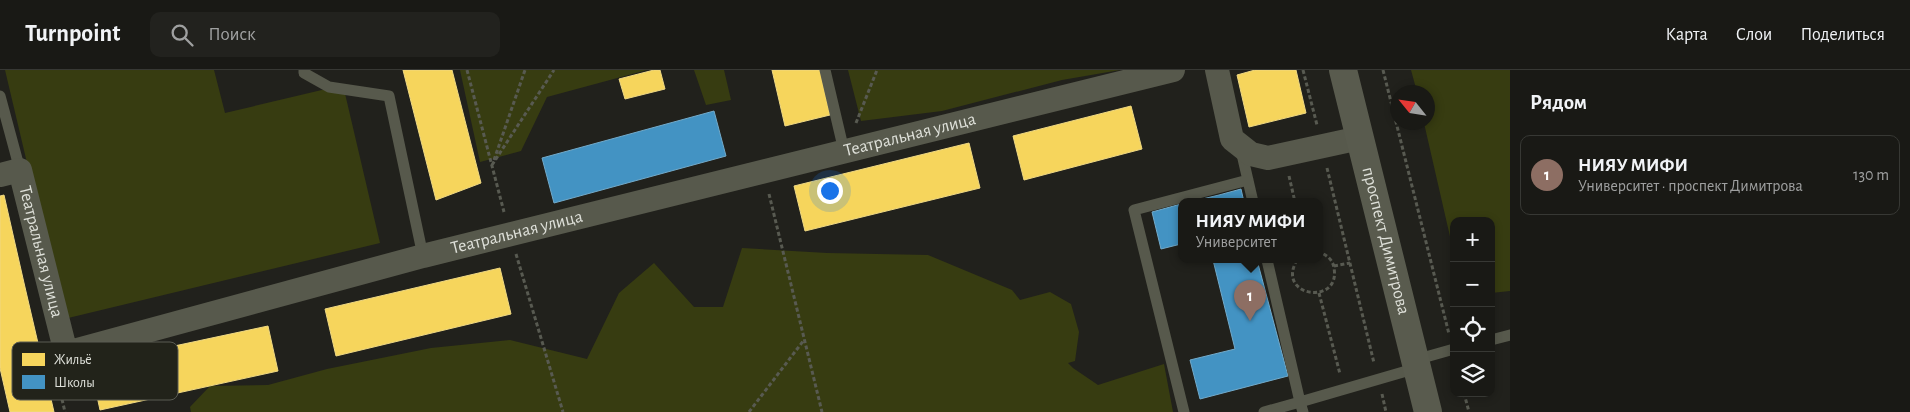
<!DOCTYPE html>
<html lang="ru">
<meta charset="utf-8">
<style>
body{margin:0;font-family:"Alegreya Sans",sans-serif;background:#22221e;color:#f1f3f6}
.controls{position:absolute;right:15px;bottom:15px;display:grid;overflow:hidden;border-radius:10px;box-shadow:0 2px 8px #0003}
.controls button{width:45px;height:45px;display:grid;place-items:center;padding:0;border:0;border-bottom:1px solid #373834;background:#191915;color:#f1f3f6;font:25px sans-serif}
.compass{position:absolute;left:1390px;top:15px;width:45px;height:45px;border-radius:50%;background:#191915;box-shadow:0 2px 8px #0003;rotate:300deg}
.you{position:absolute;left:829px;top:120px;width:18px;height:18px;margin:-12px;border:4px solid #fff;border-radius:50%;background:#1a73e8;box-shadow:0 0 0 8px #1a73e833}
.badge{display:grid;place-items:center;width:32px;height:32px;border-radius:50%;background:#9c9d97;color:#fff;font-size:16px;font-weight:700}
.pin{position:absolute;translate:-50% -41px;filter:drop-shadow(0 1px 2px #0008)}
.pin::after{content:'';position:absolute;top:26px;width:18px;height:15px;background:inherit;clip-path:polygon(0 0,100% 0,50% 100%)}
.popup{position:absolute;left:1178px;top:128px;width:145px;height:65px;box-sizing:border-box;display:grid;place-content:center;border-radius:10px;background:#191915;filter:drop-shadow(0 1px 4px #0005);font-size:16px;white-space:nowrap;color:#9fa0a0}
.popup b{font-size:19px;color:#f1f3f6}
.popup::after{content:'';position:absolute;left:50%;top:100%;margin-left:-10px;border:10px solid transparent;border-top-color:#191915}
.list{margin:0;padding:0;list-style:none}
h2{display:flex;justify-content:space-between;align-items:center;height:65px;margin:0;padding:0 20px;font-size:21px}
h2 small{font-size:16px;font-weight:400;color:#9fa0a0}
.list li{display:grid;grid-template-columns:32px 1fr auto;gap:15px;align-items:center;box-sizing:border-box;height:80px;margin:0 10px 10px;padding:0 10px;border:1px solid #373834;border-radius:10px}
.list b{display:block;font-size:19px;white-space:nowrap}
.list p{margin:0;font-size:16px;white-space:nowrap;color:#9fa0a0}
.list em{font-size:16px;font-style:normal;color:#9fa0a0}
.icon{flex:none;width:28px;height:28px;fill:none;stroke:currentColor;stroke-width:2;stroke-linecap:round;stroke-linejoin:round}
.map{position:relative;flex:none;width:1510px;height:342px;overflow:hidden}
header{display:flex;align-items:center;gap:30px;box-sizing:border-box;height:70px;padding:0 25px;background:#191915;border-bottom:1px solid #373834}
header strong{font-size:24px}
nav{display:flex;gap:28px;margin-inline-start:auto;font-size:18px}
.search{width:350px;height:45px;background:#22221e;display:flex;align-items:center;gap:12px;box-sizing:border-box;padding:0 18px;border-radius:10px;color:#9fa0a0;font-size:19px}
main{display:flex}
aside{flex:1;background:#191915}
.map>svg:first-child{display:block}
</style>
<header>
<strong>Turnpoint</strong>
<div class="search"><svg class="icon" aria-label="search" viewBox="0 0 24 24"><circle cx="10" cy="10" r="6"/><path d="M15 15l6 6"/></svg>Поиск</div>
<nav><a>Карта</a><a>Слои</a><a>Поделиться</a></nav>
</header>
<main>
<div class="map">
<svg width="1510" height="342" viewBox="0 0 1510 342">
<rect width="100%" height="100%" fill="#21211c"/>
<!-- green -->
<path fill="#373c11" d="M5,0H214L225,43L343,15L380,173L64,249Z
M460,0H647L547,27L521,81L480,92Z
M694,0H724L731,30L706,35Z
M848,0H1120L1062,10L942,41L861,51Z
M1411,0H1510V221L1491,223V151H1454V184L1424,53L1428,52V22H1417Z
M742,178L827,183L928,185L1012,220L1020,230L1050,222L1071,234L1079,262L1075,291L1068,293L1073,298L1098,315L1164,294L1173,342H191L190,337L210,316L268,315L327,299L431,278L510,270L587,289L619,223L654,193L694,237H723Z"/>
<!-- homes -->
<path fill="#f6d55c" stroke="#efd882" d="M403,0H452L481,113L436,130Z
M654,0H660L665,19L625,29L619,9Z
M772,0H820L830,45L785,56Z
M1255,0H1296L1306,43L1249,57L1237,5Z
M1131,36L1142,79L1024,110L1013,66Z
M969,73L980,118L805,161L794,116Z
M4,125L24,213L54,342H10L0,298V126Z
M500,198L511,244L336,286L325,239Z
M268,256L278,301L100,340L90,294Z"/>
<!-- schools -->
<path fill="#4393c3" stroke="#72aaca" d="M714,41L726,86L554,133L542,88Z
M1241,119L1244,132H1190L1219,125Z
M1181,134V174L1161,179L1152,142Z
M1213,190H1257L1288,306L1200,329L1190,290L1235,279Z"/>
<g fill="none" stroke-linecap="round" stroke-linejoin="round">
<!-- path -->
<path stroke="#585a51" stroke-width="3" stroke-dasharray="4 2.5" stroke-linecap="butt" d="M467,0L504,142
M1303,0L1317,55
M1383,0L1449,264
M856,53L877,0
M494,90L525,0
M492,95L554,0
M1327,98L1374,293
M1289,106L1295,132
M769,124L822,342
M516,184L563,342
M1297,190C1275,227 1341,236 1334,198C1333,190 1327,185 1319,182
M1334,196L1350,193
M1319,223L1340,304
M56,304L65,342
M1464,323L1469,342
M1382,324L1386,342
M749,342L804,270"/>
<!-- lane -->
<path stroke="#57594c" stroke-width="11" d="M304,0V3L329,17L389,26L423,186
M825,0L844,81
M0,26L20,100
M1241,80L1253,132
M1491,270L1510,265
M1415,290L1454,279
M1184,342L1134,140L1248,110
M1264,342L1300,332L1267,190
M1303,342L1300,332L1417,298"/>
<!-- street -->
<g stroke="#57594c" stroke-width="24">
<path d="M1217,0L1232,69L1251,84L1268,88L1360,68"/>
<path id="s1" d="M0,105L20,100L66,283L423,186L1173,0"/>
</g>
<!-- secondary -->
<path stroke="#595b4e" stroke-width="28" id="s2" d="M1343,0L1428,342"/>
</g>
<g text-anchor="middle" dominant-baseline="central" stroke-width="5" stroke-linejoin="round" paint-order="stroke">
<!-- street labels -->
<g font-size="18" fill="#dee0d9" stroke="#22231a">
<text stroke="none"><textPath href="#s1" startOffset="1081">Театральная улица</textPath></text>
<text stroke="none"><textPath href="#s1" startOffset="676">Театральная улица</textPath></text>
<text stroke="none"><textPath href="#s2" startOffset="176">проспект Димитрова</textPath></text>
<text stroke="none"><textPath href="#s1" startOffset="105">Театральная улица</textPath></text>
</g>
</g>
<!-- legend -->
<rect x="12" y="272" width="166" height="58" rx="8" fill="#22231a" stroke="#5a5c53" stroke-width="1"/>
<rect x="22" y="283" width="23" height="13" fill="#f6d55c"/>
<rect x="22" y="305" width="23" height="14" fill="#4393c3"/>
<g font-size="14" fill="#dee0d9">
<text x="54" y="294">Жильё</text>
<text x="54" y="317">Школы</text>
</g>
</svg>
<div class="controls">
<button>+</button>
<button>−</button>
<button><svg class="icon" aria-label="locate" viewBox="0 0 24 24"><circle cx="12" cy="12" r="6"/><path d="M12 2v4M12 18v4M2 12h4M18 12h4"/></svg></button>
<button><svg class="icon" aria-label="layers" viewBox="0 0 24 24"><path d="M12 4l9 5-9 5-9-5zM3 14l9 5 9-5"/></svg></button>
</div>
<svg class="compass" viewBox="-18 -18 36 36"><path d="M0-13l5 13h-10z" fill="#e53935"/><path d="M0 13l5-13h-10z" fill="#9fa0a0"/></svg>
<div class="you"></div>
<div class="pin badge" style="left:1250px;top:251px;background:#8d6e63">1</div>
<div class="popup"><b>НИЯУ МИФИ</b>Университет</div>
</div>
<aside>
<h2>Рядом<small></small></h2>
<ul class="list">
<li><span class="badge" style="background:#8d6e63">1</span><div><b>НИЯУ МИФИ</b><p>Университет · проспект Димитрова</p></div><em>130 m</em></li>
</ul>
</aside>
</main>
